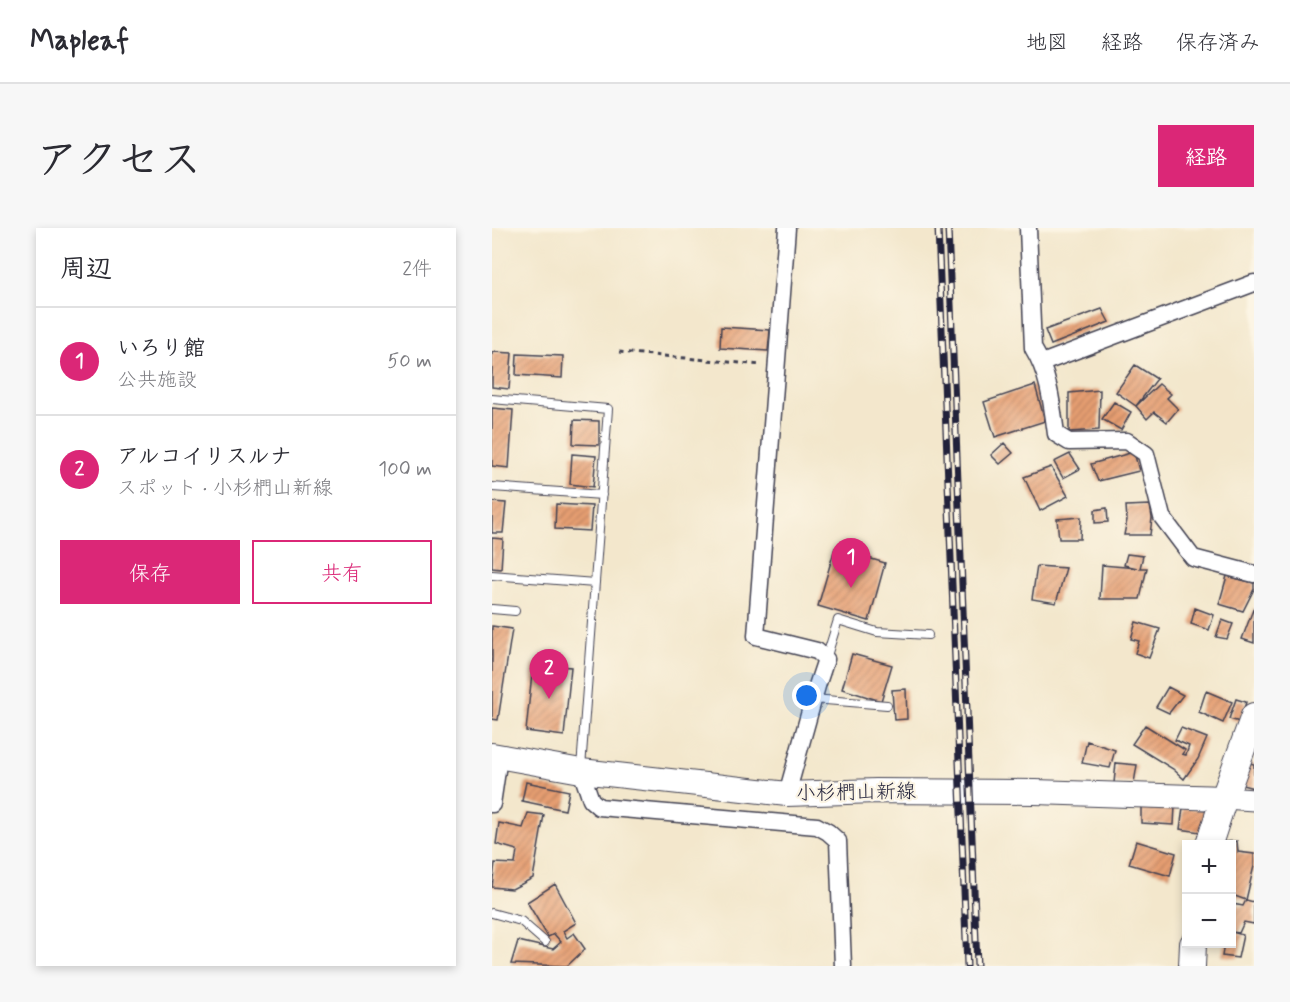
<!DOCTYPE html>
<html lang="ja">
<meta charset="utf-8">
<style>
body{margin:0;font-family:Mynerve,"Klee One",sans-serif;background:#f7f7f7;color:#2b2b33}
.controls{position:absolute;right:18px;bottom:18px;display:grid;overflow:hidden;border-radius:0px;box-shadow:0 3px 9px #0003}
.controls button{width:54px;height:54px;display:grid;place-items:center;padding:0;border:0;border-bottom:2px solid #e1e1e2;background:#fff;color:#2b2b33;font:30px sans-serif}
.you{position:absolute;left:315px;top:468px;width:21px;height:21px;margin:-15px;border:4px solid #fff;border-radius:50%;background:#1a73e8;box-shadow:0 0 0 9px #1a73e833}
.badge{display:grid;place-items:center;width:39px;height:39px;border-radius:50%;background:#db2777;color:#fff;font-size:20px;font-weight:700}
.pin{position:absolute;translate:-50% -50px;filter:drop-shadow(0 2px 3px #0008)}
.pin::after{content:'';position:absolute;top:32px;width:21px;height:18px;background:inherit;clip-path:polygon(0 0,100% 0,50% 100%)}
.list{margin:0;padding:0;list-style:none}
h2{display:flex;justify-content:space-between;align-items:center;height:78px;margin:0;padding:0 24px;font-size:26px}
h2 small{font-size:20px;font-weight:400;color:#7c7c81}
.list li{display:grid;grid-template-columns:39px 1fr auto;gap:18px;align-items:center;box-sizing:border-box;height:108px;padding:0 24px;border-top:2px solid #e1e1e2}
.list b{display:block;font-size:22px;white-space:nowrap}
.list p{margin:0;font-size:20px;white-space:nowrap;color:#7c7c81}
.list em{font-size:20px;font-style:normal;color:#7c7c81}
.actions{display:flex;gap:12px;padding:18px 24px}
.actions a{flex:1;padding:14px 0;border:2px solid #db2777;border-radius:0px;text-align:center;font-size:21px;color:#db2777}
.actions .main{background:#db2777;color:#fff}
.map{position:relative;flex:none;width:762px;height:738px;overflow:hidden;border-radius:0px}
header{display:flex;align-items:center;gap:36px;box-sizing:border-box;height:84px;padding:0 30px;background:#fff;border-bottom:2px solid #e1e1e2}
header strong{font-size:28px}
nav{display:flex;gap:33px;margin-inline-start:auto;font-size:21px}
.intro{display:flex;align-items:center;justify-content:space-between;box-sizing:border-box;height:144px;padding:0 36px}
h1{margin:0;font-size:42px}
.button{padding:15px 27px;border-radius:0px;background:#db2777;color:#fff;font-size:21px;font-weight:700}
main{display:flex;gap:36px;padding:0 36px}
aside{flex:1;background:#fff;border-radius:0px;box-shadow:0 3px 9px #0003}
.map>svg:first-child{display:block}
</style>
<header>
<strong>Mapleaf</strong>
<nav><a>地図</a><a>経路</a><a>保存済み</a></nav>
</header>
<div class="intro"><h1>アクセス</h1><a class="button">経路</a></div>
<main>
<aside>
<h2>周辺<small>2件</small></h2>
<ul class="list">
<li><span class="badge">1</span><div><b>いろり館</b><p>公共施設</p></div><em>50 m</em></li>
<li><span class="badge">2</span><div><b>アルコイリスルナ</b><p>スポット · 小杉椚山新線</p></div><em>100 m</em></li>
</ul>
<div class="actions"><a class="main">保存</a><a>共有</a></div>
</aside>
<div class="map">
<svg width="762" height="738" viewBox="0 0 762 738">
<defs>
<pattern id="building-hatch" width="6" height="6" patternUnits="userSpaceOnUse" patternTransform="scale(1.5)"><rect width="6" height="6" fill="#e69e71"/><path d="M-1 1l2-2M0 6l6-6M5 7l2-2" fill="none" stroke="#ba805e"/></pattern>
</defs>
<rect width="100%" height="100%" fill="#fcf5e5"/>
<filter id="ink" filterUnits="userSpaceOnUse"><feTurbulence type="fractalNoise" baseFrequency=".0167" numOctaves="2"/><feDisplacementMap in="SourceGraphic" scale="12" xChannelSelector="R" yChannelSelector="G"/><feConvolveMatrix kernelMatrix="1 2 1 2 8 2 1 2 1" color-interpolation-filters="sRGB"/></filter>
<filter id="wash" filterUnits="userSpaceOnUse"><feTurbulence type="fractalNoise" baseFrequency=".008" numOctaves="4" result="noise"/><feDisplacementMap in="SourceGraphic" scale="24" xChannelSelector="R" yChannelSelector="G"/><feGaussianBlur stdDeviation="1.35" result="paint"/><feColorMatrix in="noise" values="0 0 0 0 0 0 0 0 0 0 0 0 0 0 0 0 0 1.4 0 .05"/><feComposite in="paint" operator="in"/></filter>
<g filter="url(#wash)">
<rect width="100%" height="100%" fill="#f3e7cc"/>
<g id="blocks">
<!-- building -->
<path fill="url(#building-hatch)" d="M610,81L617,94L559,117L553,102Z
M229,99L278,102L276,123L228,120Z
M0,124L20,125L17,161L0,159Z
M25,126L71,128L70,150L24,147Z
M643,137L665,151L644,178L624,164Z
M667,156L679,166L675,170L686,181L675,194L662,184L655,191L644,178Z
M543,157L553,193L503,209L492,174Z
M608,162L607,202L577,204V165Z
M622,174L639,184L629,202L610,191Z
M0,180L21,182L17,240L0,238Z
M82,192L107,193V217L81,216Z
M512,215L521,225L508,236L499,227Z
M642,224L647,243L606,253L599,236Z
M80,226L104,228L101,259L78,256Z
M578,226L588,241L571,250L562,234Z
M559,239L576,268L548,283L532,249Z
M0,274L14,275L11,305H0Z
M64,276L100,278L98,303L63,301Z
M658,277L660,290L658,307H632L635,292L634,278Z
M615,280L616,294L603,295V282Z
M589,289L588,311H567L565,291Z
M0,310L11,311L9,341L0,340Z
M343,320L393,335L377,393L326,378Z
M635,326L651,328L648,340H655L648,371H608L610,337L645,340L632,337Z
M545,338L574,340L564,375L540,371Z
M735,348L762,355V361L751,383L727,376Z
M762,379V415L750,411Z
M703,380L722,387L717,402L699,396Z
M730,392L741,396L735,411L724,409Z
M644,394L668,401L657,430L643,425L647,413L639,411Z
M0,398L20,401L6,492L0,491Z
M360,426L400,437L389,473L350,461Z
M41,436L79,439L72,508L34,503Z
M676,459L691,467L677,485L664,479Z
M414,461L415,491L402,492L400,462Z
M714,463L740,474L731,495L707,484Z
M744,471L754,474L748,494L737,491Z
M653,497L693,522L690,526L694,527L697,518L683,512L689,500L715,510L706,531L692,551L681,541L640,516Z
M595,513L623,522L618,540L590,535Z
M753,534L762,536V560L746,556Z
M624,535L645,537L642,555H622Z
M34,554L77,563L73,582L30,573Z
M649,576L683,578L682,597L649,595Z
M691,580L715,582L708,604L688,601Z
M36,585L52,587L41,650L20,661L0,659L3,635L23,636L25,622L4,616L7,595L31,600Z
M644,613L684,625L678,648L637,636Z
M745,613L746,624L762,626V638L754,672L740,667V616H730L731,614Z
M63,656L84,695L71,703L75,710L82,705L93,721L75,738L19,736L26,713L61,721L69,714L62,706L56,709L35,674Z
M754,672L762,674V696L752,694L747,705L740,704V676L751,678Z
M740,704L751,707L746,730L730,728L732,716H740Z"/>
</g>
</g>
<g filter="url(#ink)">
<use href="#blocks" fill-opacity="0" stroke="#414051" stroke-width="1.5"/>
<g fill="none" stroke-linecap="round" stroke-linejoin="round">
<!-- service casing -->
<g stroke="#414051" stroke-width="10">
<path id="service" d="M0,171L116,181L89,540
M0,259L110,267
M0,347L103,355
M0,381L23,383
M334,431L346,392L385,404L436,407
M321,471L395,477
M0,685L29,693L53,714"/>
</g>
<!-- minor casing -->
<g stroke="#414051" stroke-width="19">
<path id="minor" d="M536,0L541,120C557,146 560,176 564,206L577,214L635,213L654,226L670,289L701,330L762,346
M550,135L762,55
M89,543L99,572L107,579L325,598L336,604L346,613L351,738
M295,566L325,458L334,431L325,423L264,408L295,0
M0,576L7,529"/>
</g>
<!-- tertiary casing -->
<g stroke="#414051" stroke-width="23">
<path id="tertiary" d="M732,570L762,572"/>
</g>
<!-- secondary casing -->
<g stroke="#414051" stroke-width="26">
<path id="secondary" d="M0,527L89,543L295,566L384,563L543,564L732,570"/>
</g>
<!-- primary casing -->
<g stroke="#414051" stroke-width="28">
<path id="primary" d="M717,616L732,570L762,488
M700,738L701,716"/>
</g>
<!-- path -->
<path stroke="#414051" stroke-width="3" stroke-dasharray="4.5 4.5" stroke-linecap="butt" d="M127,124L270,137"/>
<!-- service -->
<use href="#service" stroke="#fff" stroke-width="8"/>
<!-- minor -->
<use href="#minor" stroke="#fff" stroke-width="16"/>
<!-- tertiary -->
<use href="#tertiary" stroke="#fff" stroke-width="21"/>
<!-- secondary -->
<use href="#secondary" stroke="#fff" stroke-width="24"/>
<!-- primary -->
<use href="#primary" stroke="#fff" stroke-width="26"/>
<!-- rail casing -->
<g stroke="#22223b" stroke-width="7">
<path id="rail" d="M446,0L475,738
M456,0L485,738"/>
</g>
<!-- rail -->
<use href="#rail" stroke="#fcf5e5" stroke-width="4.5" stroke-dasharray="14" stroke-linecap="butt"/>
</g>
</g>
<g text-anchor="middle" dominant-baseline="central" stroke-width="4.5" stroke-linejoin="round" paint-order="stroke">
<!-- street labels -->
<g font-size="20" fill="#22223b" stroke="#fcf5e5">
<text transform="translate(364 565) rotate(-1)">小杉椚山新線</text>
</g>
</g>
</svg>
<div class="controls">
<button>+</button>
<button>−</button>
</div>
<div class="you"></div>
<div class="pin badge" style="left:359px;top:360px">1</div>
<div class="pin badge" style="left:57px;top:471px">2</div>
</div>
</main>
